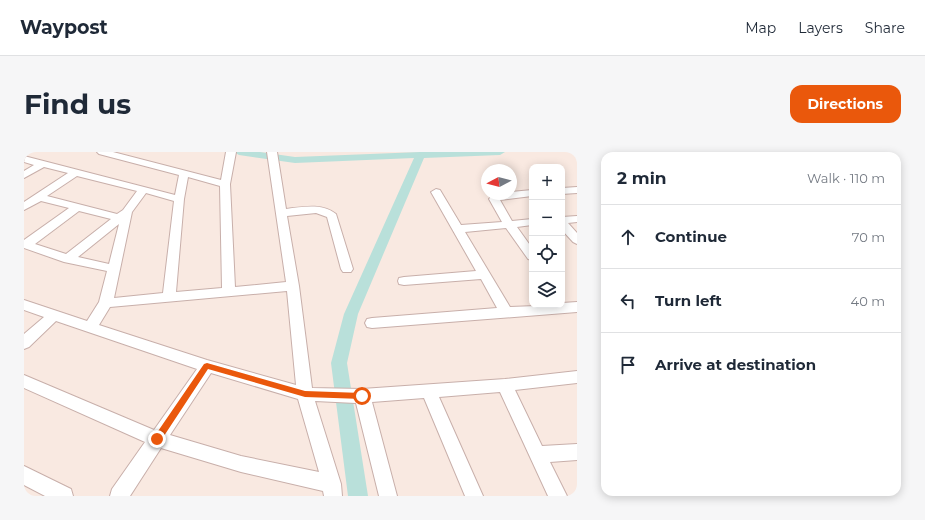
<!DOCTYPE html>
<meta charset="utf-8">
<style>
body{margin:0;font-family:Montserrat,sans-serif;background:#f6f6f7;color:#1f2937}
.controls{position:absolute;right:12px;top:12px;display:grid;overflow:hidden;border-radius:8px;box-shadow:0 2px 10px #0003}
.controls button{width:36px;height:36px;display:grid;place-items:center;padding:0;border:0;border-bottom:1px solid #e0e1e3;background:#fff;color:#1f2937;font:20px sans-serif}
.compass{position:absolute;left:457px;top:12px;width:36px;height:36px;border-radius:50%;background:#fff;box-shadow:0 2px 10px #0003;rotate:263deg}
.stop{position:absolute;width:12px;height:12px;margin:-9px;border:3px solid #ea580c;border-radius:50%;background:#fff}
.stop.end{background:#ea580c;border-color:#fff;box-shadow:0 1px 4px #0008}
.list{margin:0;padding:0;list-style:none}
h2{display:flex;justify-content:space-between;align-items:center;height:52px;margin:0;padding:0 16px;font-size:17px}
h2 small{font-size:13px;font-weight:400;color:#747a83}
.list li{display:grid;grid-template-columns:26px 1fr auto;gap:12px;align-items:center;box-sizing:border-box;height:64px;padding:0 16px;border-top:1px solid #e0e1e3}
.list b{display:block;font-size:15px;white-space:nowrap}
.list em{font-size:13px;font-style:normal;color:#747a83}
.icon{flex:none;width:22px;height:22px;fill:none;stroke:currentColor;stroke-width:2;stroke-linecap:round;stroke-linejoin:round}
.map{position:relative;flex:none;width:553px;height:344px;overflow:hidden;border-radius:12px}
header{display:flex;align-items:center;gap:24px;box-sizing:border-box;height:56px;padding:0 20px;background:#fff;border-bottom:1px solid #e0e1e3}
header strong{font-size:19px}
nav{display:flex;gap:22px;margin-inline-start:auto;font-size:14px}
.intro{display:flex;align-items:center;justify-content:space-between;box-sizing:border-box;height:96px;padding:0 24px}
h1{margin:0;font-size:28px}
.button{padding:10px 18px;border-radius:12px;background:#ea580c;color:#fff;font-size:14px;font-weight:700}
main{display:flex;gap:24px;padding:0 24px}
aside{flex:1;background:#fff;border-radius:12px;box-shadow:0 2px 10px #0003}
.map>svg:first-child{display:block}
</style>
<header>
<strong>Waypost</strong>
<nav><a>Map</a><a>Layers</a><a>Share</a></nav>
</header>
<div class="intro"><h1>Find us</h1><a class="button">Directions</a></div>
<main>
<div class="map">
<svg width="553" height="344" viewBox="0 0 553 344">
<rect width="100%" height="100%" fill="#f9e9e1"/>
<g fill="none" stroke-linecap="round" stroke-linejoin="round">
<!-- canal -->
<path fill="#b9e0da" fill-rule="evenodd" d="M210,0H236L271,5L396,0H481L476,3L400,6L334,162L323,211L344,344H324L307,211L320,162L390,6L271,11L215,3Z"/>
<!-- minor casing -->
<g stroke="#c8afaa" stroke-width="2">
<path id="minor" d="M73,0H89L197,28L202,0H212L206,32L211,135L262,130L243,0H253L262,57C279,55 298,51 312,62L329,117L327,120H319L317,117L303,65L292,61L263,64L275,134L288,236L338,237L481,227L553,219V231L491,238L518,294L553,292V308L526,310L543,344H524L476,240L415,245L459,344H441L400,246L348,250L373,344H355L332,251L291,249L317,332L318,344H300L299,339L217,320L137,296L106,344H86L88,337L121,290L0,236V223L130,278L173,217L32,169L5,195L0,197V182L20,165L0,158V148L63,169L75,150L83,119L40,110L0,96V88L45,56L17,49L0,58V50L44,21L20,15L0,26V19L10,13L0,10V4L151,43L155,23L75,2ZM53,24L113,39L99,58L93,62L23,44ZM164,25L196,34L198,136L152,140L160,47ZM122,41L150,49L139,141L90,146L108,60ZM55,59L87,67L42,102L11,92ZM95,72L85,112L54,105ZM263,139L272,233L183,208L75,173L86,155ZM187,221L274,247L295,320L217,304L146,283Z
M553,35V41L538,42V36Z
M412,37L416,38L437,73L478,70L465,47C470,41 479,42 487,42V40L508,38V44L476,48L488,69L508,67V73L493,75L508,96V108L504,107L482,76L441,80L486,155L538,153V151L553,150V160L348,176L343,175L341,171L343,167L348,166L473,156L457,127L380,133L375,132L374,129L375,126L380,125L452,119L407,40Z
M553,64V70L544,71L553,81V92L549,90L538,78V65Z
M0,314L47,337L49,344H21L0,333Z"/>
</g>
<!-- minor -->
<use href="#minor" fill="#fff" fill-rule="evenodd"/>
</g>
<!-- route -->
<path fill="#ea580c" d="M183,211L281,239L338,241L342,244L338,247L281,245L184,217L136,290H130V285L180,212Z"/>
</svg>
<div class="controls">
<button>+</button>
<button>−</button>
<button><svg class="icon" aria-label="locate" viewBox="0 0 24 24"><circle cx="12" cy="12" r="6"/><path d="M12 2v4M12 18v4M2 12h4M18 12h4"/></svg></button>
<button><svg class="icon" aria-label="layers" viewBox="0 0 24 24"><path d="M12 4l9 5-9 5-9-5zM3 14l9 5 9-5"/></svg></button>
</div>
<svg class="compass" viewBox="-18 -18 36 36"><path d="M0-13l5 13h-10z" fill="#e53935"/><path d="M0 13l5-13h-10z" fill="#747a83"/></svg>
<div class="stop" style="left:338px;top:244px"></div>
<div class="stop end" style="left:133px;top:287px"></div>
</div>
<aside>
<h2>2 min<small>Walk · 110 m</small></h2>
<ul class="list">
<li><svg class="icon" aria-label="ahead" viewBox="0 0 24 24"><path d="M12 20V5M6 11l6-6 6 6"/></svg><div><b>Continue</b></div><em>70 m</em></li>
<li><svg class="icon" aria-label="left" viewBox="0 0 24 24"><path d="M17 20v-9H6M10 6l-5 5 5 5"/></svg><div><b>Turn left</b></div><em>40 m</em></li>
<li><svg class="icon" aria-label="arrive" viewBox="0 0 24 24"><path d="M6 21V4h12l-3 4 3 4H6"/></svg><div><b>Arrive at destination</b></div></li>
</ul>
</aside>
</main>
